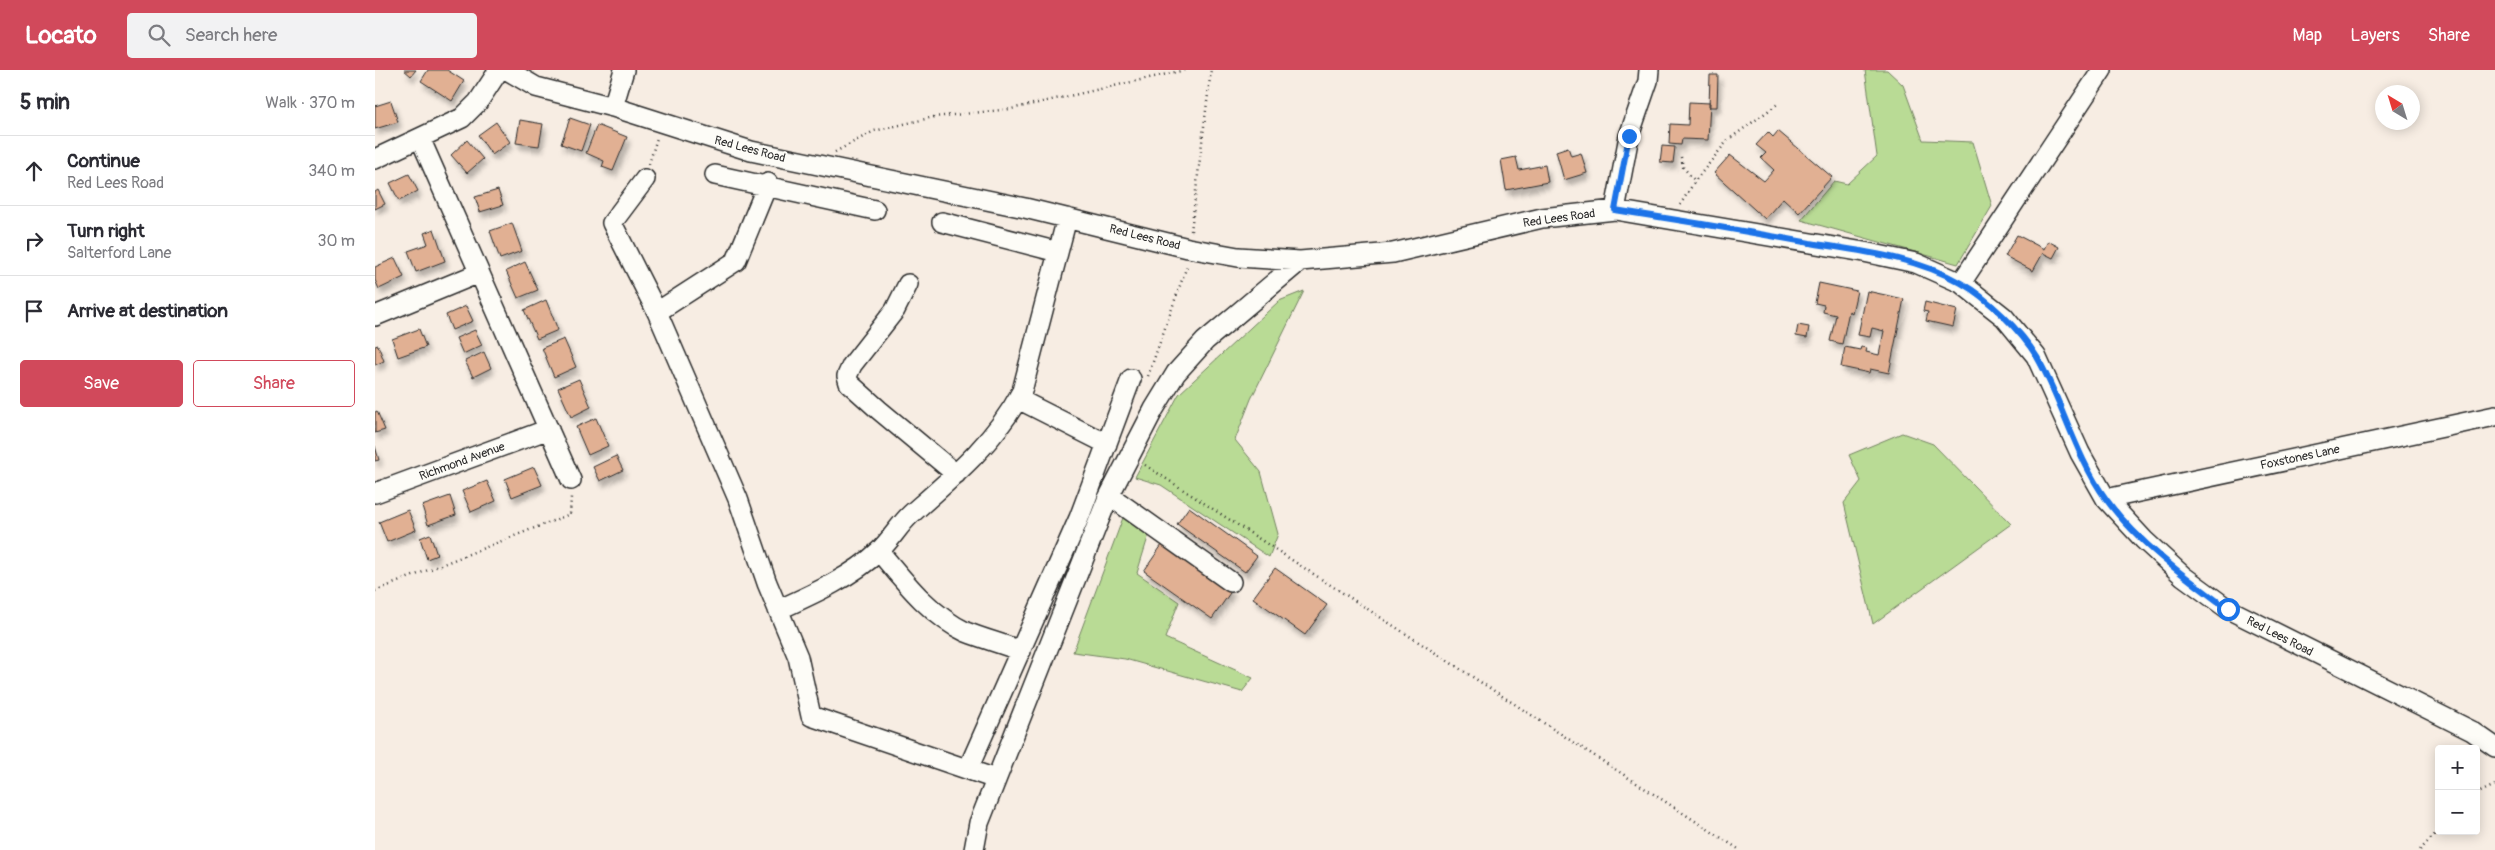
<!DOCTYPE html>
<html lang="en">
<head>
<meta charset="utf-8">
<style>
	body { margin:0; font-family:Pangolin,sans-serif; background:#f2f2f3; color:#2b2b33 }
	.controls { position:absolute; right:15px; bottom:15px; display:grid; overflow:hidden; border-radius:5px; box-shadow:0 2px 12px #0003 }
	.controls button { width:45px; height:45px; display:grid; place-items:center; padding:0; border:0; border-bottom:1px solid #e1e1e2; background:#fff; color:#2b2b33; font:25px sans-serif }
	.compass { position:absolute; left:2000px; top:15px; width:45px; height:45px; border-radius:50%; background:#fff; box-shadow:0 2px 12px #0003; rotate:322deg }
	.stop { position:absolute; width:15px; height:15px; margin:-11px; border:4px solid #1a73e8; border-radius:50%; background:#fff }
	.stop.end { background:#1a73e8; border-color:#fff; box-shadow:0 1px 5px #0008 }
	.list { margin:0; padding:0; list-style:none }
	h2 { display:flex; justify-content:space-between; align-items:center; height:65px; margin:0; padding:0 20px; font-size:21px }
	h2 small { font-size:16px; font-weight:400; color:#7c7c81 }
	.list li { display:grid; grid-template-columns:32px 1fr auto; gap:15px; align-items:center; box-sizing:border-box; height:70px; padding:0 20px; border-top:1px solid #e1e1e2 }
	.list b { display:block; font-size:19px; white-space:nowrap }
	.list p { margin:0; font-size:16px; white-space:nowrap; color:#7c7c81 }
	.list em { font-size:16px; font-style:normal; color:#7c7c81 }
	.actions { display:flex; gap:10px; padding:15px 20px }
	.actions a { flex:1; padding:11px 0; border:1px solid #d1495b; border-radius:5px; text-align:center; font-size:18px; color:#d1495b }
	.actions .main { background:#d1495b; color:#fff }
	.icon { flex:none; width:28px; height:28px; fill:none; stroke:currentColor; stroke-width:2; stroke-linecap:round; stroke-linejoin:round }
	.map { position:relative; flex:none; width:2120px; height:780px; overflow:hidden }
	header { display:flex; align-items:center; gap:30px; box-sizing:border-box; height:70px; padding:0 25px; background:#d1495b; color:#fff }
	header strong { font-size:24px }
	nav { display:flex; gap:28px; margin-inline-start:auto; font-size:18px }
	.search { width:350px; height:45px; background:#f2f2f3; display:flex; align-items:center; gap:12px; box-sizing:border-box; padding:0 18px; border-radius:5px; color:#7c7c81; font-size:19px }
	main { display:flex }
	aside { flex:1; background:#fff }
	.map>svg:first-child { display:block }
</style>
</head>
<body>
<header>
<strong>Locato</strong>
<div class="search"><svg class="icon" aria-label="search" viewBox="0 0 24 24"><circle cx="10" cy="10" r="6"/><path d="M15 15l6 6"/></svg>Search here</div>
<nav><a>Map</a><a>Layers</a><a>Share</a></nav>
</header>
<main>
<aside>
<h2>5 min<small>Walk · 370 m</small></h2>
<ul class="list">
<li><svg class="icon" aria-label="ahead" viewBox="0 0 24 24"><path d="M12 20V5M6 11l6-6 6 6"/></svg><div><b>Continue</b><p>Red Lees Road</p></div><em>340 m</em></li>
<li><svg class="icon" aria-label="right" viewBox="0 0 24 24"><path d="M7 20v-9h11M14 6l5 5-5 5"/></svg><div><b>Turn right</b><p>Salterford Lane</p></div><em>30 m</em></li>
<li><svg class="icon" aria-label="arrive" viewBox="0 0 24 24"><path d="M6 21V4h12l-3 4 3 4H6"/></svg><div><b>Arrive at destination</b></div></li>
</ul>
<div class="actions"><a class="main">Save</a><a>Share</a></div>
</aside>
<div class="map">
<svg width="2120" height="780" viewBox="0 0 2120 780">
	<defs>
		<filter id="shadow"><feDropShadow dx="3" dy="5.5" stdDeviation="2.5" flood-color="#0004"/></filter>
	</defs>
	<rect width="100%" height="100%" fill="#f7ede3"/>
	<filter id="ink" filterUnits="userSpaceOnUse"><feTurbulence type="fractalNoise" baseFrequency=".02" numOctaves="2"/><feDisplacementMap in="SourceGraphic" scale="10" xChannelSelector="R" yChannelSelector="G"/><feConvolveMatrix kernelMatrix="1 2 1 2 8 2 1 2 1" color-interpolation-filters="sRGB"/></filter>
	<g filter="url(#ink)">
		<path fill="#b9db95" stroke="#728360" d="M1490,0H1512L1528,15L1548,70L1598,72L1617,136L1583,194L1426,150L1459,111L1472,114L1502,86Z
			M929,221L876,329L860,370L886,402L903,464L894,487L786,415L760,407L804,324L904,231Z
			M1527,363L1558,374L1636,454L1498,554L1469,433L1486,411L1474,385Z
			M749,445L775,461L762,503L804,532L790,568L878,608L867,622L750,589L698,582Z"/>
		<path fill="#e1b093" stroke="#2b2b2b" filter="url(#shadow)" d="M29,0H41L36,6Z
			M53,0H72L89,11L77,31L46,11Z
			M1335,5H1343L1342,37H1334Z
			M16,31L23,52L0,59V36Z
			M1314,32L1335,33L1333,70L1307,69L1306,75L1294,74L1295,54L1313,55Z
			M195,48L215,55L206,81L186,74Z
			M145,50L168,54L164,76L141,73Z
			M121,52L135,72L117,85L103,65Z
			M222,55L252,67L238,101L227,97L229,91L211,83Z
			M1403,61L1457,107L1424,143L1408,128L1390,149L1339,103L1355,85L1389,111L1399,100L1386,88L1391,83L1381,75L1393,62L1398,67Z
			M92,70L108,89L92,103L76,85Z
			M1287,76L1300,77L1298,93L1285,92Z
			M1193,77L1196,86L1206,83L1212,103L1189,110L1181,81Z
			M1141,87L1144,100L1170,95L1173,112L1131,120L1126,90Z
			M34,104L43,121L24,131L15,113Z
			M3,120L10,134L0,139V122Z
			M123,120L128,135L105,142L100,127Z
			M137,153L147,181L125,189L115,161Z
			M59,159L70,191L41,202L33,181L53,174L49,163Z
			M1642,165L1669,179L1673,171L1684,177L1678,188L1668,183L1658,201L1630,186Z
			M20,188L29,207L4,219L0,210V197Z
			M150,192L163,220L143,228L131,201Z
			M1444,213L1482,221L1477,243L1474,241L1467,274L1455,271L1461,245L1448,242L1449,235L1440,233Z
			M1492,221L1529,229L1514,303L1495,299L1494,303L1466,297L1470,277L1485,280L1486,277L1492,278L1491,282L1504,285L1509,261L1497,258L1495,267L1483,265Z
			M171,230L183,260L162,269L149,240Z
			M1550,232L1582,240L1578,257L1551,251L1553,242L1548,241Z
			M91,236L98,251L77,260L71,245Z
			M1423,255L1434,257L1432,268L1421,266Z
			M44,259L51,277L23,287L17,269Z
			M100,260L107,275L88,284L81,268Z
			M189,269L201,297L179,307L167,278Z
			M3,275L9,291L0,295V276Z
			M109,282L116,298L98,307L90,291Z
			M204,309L216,337L196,347L183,318Z
			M2,341L10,360L0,363V342Z
			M221,348L233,376L213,385L201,357Z
			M0,376L4,390L0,391Z
			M241,386L248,400L225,411L218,397Z
			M159,397L167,415L137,427L130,409Z
			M112,411L121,431L96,442L87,421Z
			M75,426L81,445L53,455L47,436Z
			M814,437L882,486L870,502L802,454Z
			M33,440L41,460L12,472L4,452Z
			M55,464L62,485L52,489L45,468Z
			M789,472L857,520L837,549L769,501Z
			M900,498L952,535L930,565L878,528Z"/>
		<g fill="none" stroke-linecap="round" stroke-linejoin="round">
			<defs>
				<path id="minor" d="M132,0L161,17L238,37L376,81L650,138L813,178L863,187L925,191L1018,183L1167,148L1240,140L1489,182L1541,193L1586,213L1629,247L1661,286L1705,383L1731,429L1769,470L1808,506L1853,539L2097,661L2120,677
					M238,37L249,0
					M45,68L196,410
					M0,89L87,48L103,32L124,0
					M340,105L500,140
					M270,109L237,153L282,242L363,429L392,513L423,587L436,646L612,706
					M1240,140L1254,66L1273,11L1274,0
					M567,152L683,182
					M1586,213L1727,0
					M533,214L520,240L477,295L472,306L474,313L504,340L581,404
					M282,242L361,191L393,113
					M0,246L104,203
					M643,329L732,374
					M0,423L174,359
					M735,426L856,512
					M1731,429L2120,346
					M504,481C529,511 555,545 591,562C609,569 628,574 646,581
					M403,540C436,525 477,507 504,481C516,470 524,455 536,444C578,407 621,371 647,321L692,148
					M593,699L704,448L756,309
					M599,780L604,753L732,430L779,339L801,303L830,271L925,191"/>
			</defs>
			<use href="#minor" stroke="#2b2b2b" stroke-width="22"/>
			<path stroke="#2b2b2b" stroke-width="2.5" stroke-dasharray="1 4" stroke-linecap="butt" d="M460,82L499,61L559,47L636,39L810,0
				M1306,87L1308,97L1320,111
				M274,94L282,68
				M1305,135L1320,111L1353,70L1404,33
				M816,161L836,0
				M773,306L813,193
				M770,395L1365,780
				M0,521L195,444L196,427
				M2101,724L2120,715
				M2045,780L2064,760"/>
			<use href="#minor" stroke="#fdfcf7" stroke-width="19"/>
		</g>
	</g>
	<g fill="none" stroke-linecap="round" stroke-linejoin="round" filter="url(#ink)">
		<path stroke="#1a73e8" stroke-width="6" d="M1254,66L1240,140C1305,150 1370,161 1435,173C1485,181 1541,187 1586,213C1613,228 1646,261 1662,287C1688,332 1700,386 1731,429C1762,472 1811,508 1853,539"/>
	</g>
	<g text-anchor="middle" stroke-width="4" stroke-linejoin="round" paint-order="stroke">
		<g font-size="12" fill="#2b2b2b" stroke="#fdfcf7">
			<text transform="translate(375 79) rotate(15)" y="4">Red Lees Road</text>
			<text transform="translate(1184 148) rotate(-8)" y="4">Red Lees Road</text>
			<text transform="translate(770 167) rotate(14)" y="4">Red Lees Road</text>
			<text transform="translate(1925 387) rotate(-12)" y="4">Foxstones Lane</text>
			<text transform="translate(87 391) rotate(-20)" y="4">Richmond Avenue</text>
			<text transform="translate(1905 566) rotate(27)" y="4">Red Lees Road</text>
		</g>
	</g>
</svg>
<div class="controls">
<button>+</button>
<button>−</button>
</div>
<svg class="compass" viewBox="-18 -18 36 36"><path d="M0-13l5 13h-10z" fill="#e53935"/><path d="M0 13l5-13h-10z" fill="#7c7c81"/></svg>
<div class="stop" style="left:1853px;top:539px"></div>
<div class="stop end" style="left:1254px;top:66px"></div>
</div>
</main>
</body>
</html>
